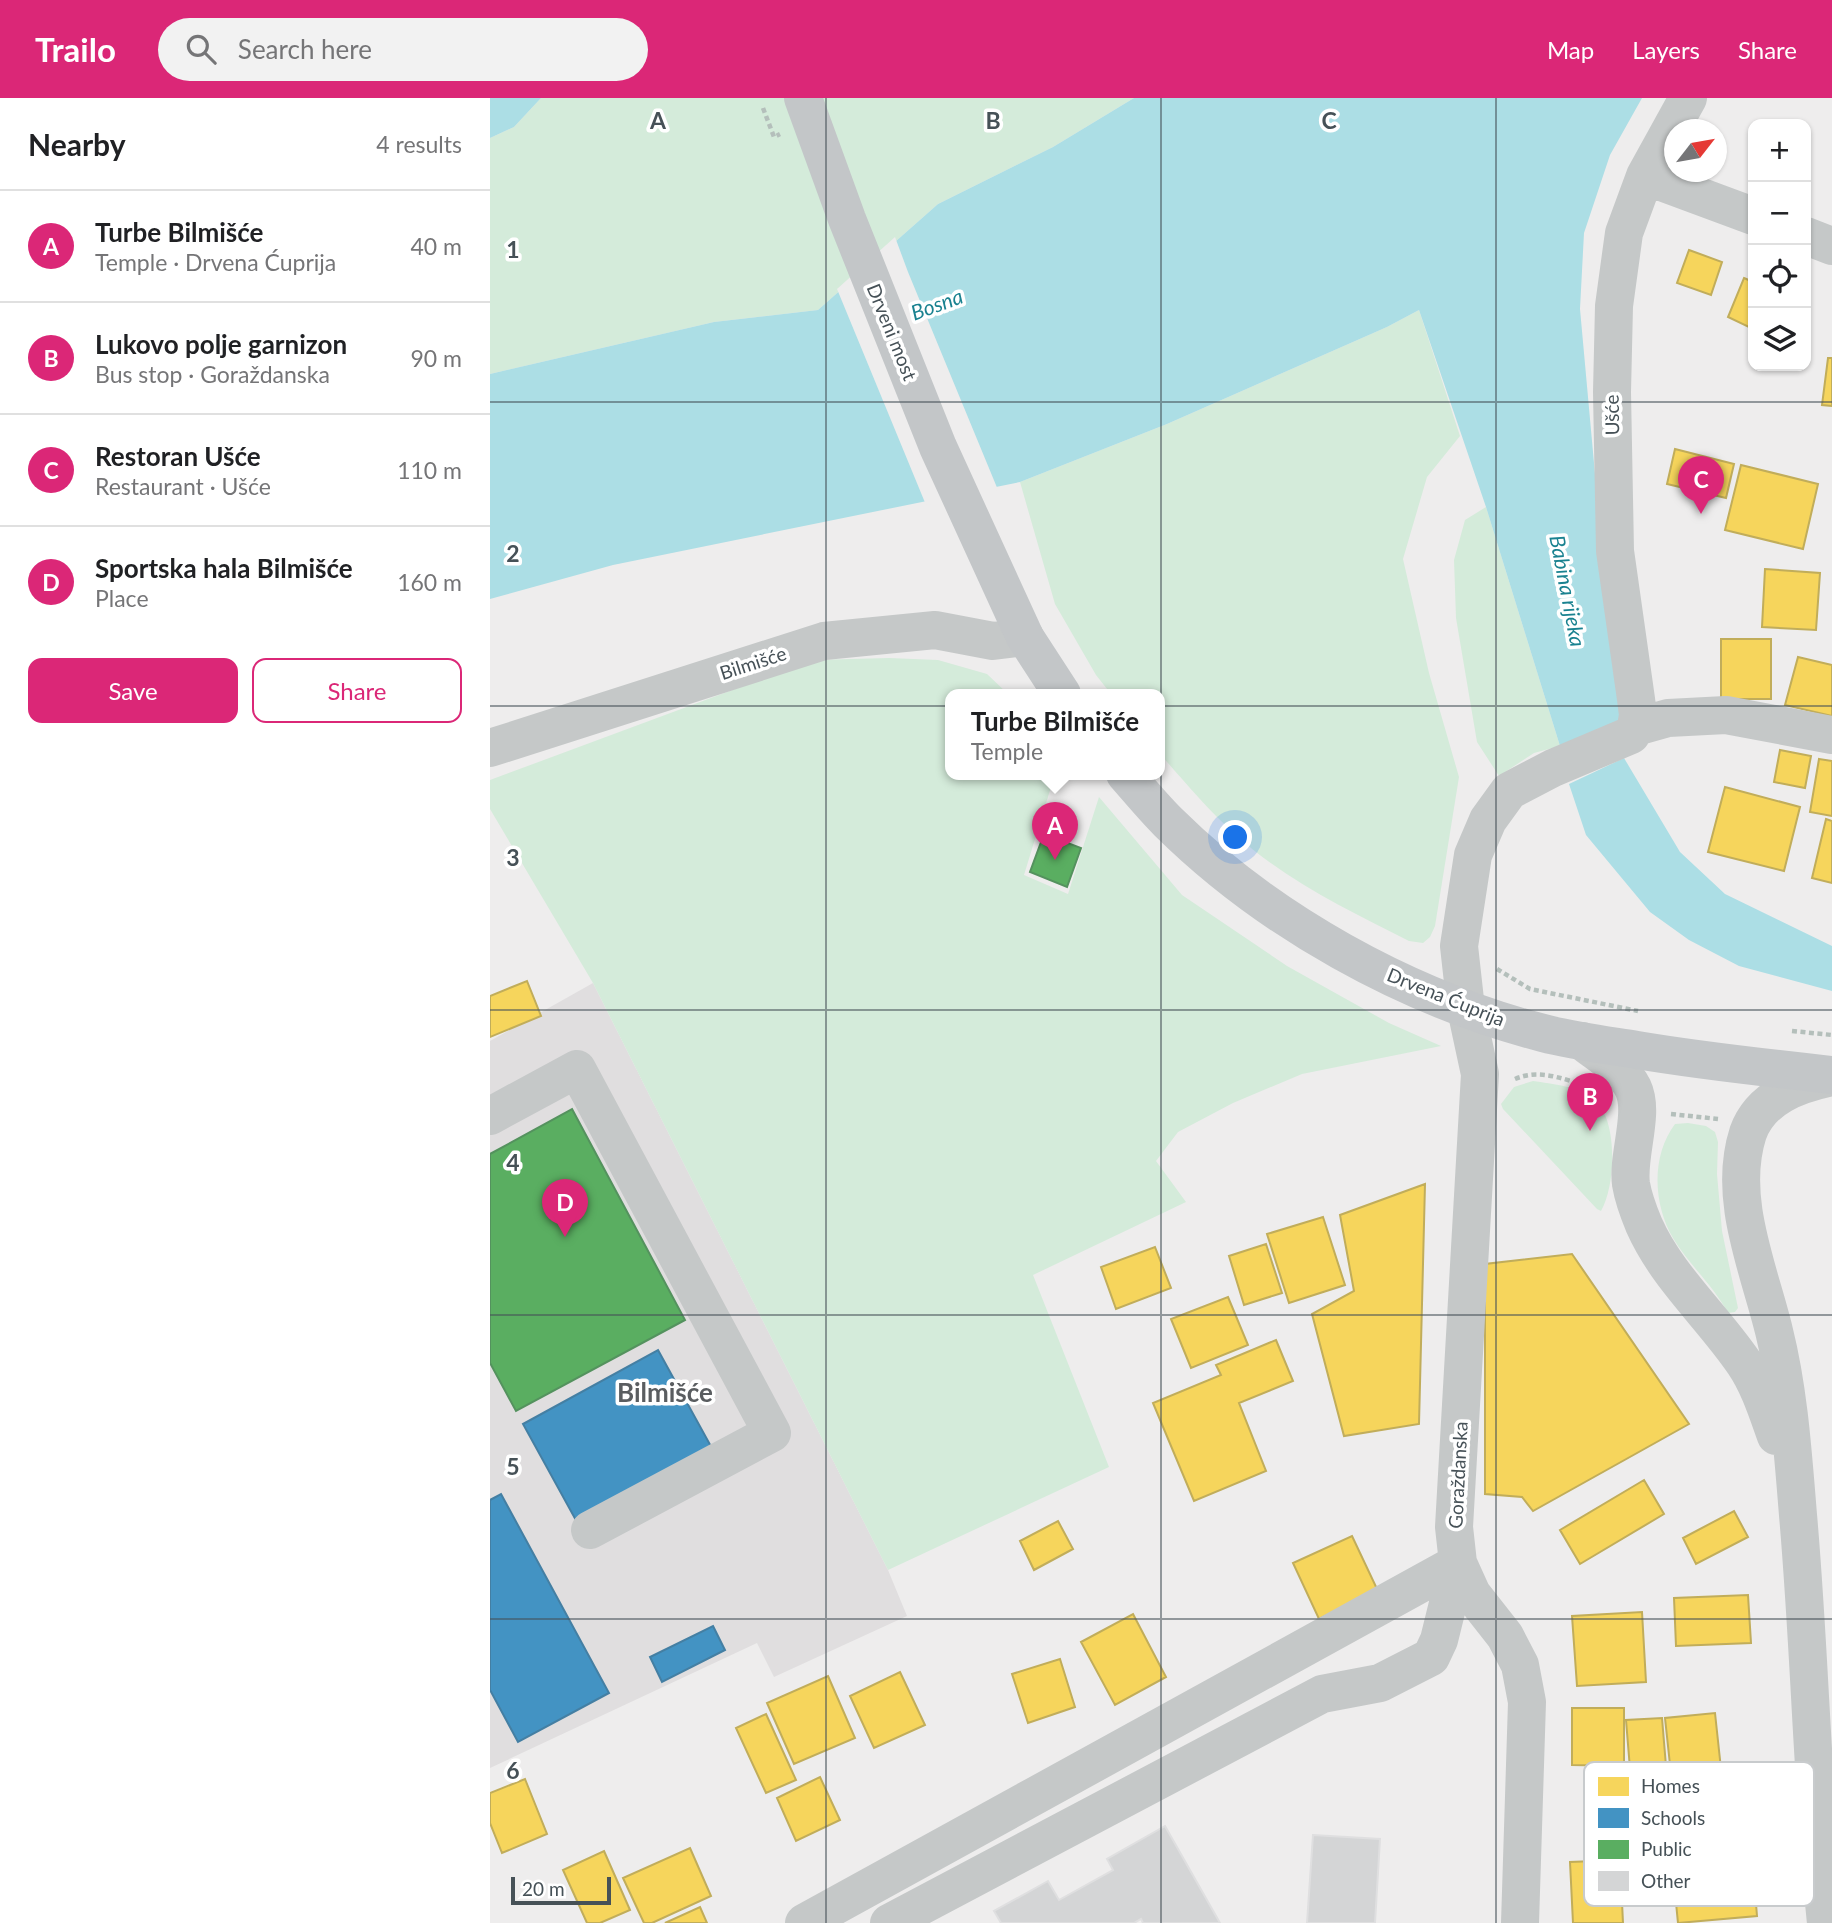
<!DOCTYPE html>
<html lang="en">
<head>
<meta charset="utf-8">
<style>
	body { margin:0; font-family:Lato,sans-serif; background:#f2f2f2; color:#202124 }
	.controls { position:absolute; right:21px; top:21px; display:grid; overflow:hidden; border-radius:14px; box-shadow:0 2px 5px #0004 }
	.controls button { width:63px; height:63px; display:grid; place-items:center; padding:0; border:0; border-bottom:2px solid #e0e0e0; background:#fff; color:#202124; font:35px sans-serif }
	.compass { position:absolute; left:1174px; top:21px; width:63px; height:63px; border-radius:50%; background:#fff; box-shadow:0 2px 5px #0004; rotate:59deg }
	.scale { position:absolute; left:21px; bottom:18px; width:100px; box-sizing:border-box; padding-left:7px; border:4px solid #465157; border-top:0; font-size:19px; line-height:24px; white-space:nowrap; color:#465157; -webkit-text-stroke:5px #fff; paint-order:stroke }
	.you { position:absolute; left:746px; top:740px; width:24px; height:24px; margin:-18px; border:5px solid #fff; border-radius:50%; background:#1a73e8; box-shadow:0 0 0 10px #1a73e833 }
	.badge { display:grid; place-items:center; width:46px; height:46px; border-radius:50%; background:#db2777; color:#fff; font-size:23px; font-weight:700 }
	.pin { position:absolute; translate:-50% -58px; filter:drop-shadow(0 2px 4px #0008) }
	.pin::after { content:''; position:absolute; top:37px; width:24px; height:21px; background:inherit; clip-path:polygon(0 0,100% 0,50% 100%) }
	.popup { position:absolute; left:455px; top:591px; width:220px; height:91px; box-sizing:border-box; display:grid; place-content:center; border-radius:14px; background:#fff; filter:drop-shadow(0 2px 5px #0005); font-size:23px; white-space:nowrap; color:#757577 }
	.popup b { font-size:26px; color:#202124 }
	.popup::after { content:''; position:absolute; left:50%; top:100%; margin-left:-14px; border:14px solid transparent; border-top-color:#fff }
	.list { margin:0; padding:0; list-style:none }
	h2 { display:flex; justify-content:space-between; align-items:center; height:91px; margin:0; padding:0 28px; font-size:30px }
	h2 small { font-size:23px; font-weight:400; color:#757577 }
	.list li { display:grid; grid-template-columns:46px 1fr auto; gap:21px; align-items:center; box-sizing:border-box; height:112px; padding:0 28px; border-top:2px solid #e0e0e0 }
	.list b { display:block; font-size:26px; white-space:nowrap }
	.list p { margin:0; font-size:23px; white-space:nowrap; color:#757577 }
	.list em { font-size:23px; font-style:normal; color:#757577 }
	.actions { display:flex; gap:14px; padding:21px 28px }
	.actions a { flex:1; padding:16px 0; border:2px solid #db2777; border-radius:14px; text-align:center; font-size:24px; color:#db2777 }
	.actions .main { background:#db2777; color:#fff }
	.icon { flex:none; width:38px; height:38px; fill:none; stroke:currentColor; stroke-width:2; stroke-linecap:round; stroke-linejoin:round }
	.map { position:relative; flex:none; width:1342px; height:1825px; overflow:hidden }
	header { display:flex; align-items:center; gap:42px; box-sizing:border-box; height:98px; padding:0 35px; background:#db2777; color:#fff }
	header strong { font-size:33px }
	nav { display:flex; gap:38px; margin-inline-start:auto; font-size:24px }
	.search { width:490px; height:63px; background:#f2f2f2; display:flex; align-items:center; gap:18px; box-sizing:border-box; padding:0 24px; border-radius:38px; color:#757577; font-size:26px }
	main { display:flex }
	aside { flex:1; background:#fff }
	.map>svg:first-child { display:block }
</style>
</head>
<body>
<header>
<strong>Trailo</strong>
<div class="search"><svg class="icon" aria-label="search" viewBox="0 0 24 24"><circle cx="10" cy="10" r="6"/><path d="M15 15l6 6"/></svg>Search here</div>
<nav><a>Map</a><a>Layers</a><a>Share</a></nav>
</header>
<main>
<aside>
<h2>Nearby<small>4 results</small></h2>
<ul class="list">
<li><span class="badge">A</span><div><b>Turbe Bilmišće</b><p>Temple · Drvena Ćuprija</p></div><em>40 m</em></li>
<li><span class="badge">B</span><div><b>Lukovo polje garnizon</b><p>Bus stop · Goraždanska</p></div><em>90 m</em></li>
<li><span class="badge">C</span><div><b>Restoran Ušće</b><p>Restaurant · Ušće</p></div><em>110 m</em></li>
<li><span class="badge">D</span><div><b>Sportska hala Bilmišće</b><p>Place</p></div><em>160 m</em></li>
</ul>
<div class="actions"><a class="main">Save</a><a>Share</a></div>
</aside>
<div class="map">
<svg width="1342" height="1825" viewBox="0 0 1342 1825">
	<rect width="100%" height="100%" fill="#eeeded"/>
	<path fill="#e0dedf" d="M103,885L398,1472L417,1518L284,1579L267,1545L0,1670V943Z"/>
	<path fill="#d4ebda" d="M51,0H644L563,49L448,106L328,212L224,224L0,276V40L24,29Z
		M929,212L970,338L937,379L913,461L939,575L969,679L945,828L940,839L933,845L919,843C858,812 794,782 744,735C717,711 694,683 670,656V596H621L606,577L565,506L530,384L677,326L897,229Z
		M996,409L1070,648L1044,655L1009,678L987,644L966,520L964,462L975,422Z
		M399,560L448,562L497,576L518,596H460V676H565L534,777L578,796L609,699L692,797L797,868L899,925L951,948L812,976L743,1005L688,1034L666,1063L696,1104L543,1177L619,1369L398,1472L103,885L0,711V682L323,562Z
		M1043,983C1062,986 1090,988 1105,1002C1128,1023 1126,1087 1111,1113L1107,1111L1013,1011L1011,1006L1024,989Z
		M1198,1025L1216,1028L1225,1034L1228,1044L1227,1076L1232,1133L1248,1210L1245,1214L1238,1215C1223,1187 1199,1167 1183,1140C1163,1106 1161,1058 1185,1026Z"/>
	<path fill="#acdee5" d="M0,0H51L24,29L0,40Z
		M644,0H1152L1120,57L1094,135L1090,211L1113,464L1132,636L1070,648L996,409L929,212L897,229L677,326L530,384L123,467L0,501V276L224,224L328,212L448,106L563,49Z
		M1134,660L1190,754L1235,796L1342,848V893L1249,868L1199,842L1160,814L1096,737L1079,686Z"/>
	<path fill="#eeeded" d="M405,139L418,174L508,392L436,407L347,191Z"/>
	<path fill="#f6d55c" stroke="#c1ad5a" stroke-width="2" d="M1199,152L1232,164L1221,197L1187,185Z
		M1254,180L1263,184V231L1238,219Z
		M1338,260H1342V308L1332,307Z
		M1185,351L1244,366L1236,400L1177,386Z
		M1251,367L1328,386L1313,451L1235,432Z
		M1275,471L1330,475L1326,532L1272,529Z
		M1231,541H1281V601H1231Z
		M1308,559L1342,567V618L1295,607Z
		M1290,652L1321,658L1315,690L1284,684Z
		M1329,661L1342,663V718L1320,714Z
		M1235,689L1310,709L1294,773L1218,754Z
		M1336,721L1342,723V785L1322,780Z
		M37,883L51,918L0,939V898Z
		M935,1086L929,1326L854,1338L822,1216L864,1193L850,1117Z
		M833,1119L855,1187L799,1205L777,1136Z
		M776,1146L792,1195L754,1207L739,1158Z
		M665,1149L681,1190L626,1211L611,1169Z
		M1082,1156L1199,1326L1043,1413L1032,1399L995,1396V1166Z
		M738,1199L758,1247L701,1270L681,1221Z
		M786,1242L803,1283L749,1305L776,1373L704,1403L663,1305L731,1277L726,1267Z
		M1154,1382L1174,1416L1090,1466L1070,1432Z
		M1244,1413L1258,1439L1206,1466L1193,1440Z
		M568,1423L583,1451L544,1472L530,1443Z
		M862,1438L888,1493L829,1521L803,1465Z
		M1258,1497L1261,1545L1186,1548L1184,1500Z
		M1152,1514L1156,1584L1087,1588L1082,1518Z
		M643,1516L676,1579L625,1607L591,1544Z
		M570,1561L585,1609L538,1625L522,1576Z
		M410,1574L435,1627L384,1650L360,1598Z
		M338,1578L365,1640L304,1666L277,1605Z
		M1082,1610H1134V1668L1082,1667Z
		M1225,1615L1231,1671L1181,1676L1175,1620Z
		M276,1616L306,1682L276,1695L246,1630Z
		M1172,1620L1177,1680L1141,1683L1136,1622Z
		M330,1679L350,1722L306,1743L287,1700Z
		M35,1681L57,1736L12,1755L0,1725V1695Z
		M1239,1687L1247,1741L1172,1752L1164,1697Z
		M200,1750L221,1798L162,1825H154L133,1780Z
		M114,1753L140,1812L110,1825H97L73,1772Z
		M1262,1757L1267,1818L1188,1825L1182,1764Z
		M1130,1762L1133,1825H1083L1080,1764Z
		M210,1809L217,1825H175Z"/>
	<path fill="#4393c3" stroke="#447fa3" stroke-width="2" d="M168,1252L223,1352L88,1426L33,1326Z
		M11,1396L119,1595L28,1644L0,1592V1402Z
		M223,1528L235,1552L172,1584L160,1559Z"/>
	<path fill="#5aae61" stroke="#54925e" stroke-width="2" d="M554,736L591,750L577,789L540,774Z
		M82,1011L195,1222L26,1313L0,1265V1056Z"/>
	<path fill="#d4d5d6" stroke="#dfdfe0" stroke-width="2" d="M675,1728L730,1825H653L651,1821L644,1825H511L504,1813L558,1783L569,1802L623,1772L617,1761Z
		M823,1737L890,1741L885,1825H817Z"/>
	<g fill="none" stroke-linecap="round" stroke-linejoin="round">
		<path stroke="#b4bfbb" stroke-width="4.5" stroke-dasharray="5 3.5" stroke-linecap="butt" d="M273,10L284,39L290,36
			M1007,871L1040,891L1148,913
			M1302,933L1342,937
			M1025,981C1044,973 1061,977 1081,983
			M1181,1016L1228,1021"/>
		<path stroke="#c5c8c8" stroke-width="38" d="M1155,78L1263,118
			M1316,138L1342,148
			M1146,629L1178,620L1236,617L1342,637
			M0,650L334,543L445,532L503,543L535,539
			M1092,943C1109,957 1133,970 1143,990C1155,1015 1137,1058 1141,1086C1143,1098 1149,1115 1154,1127C1177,1179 1222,1218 1254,1265C1269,1287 1277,1313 1286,1338
			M0,1018L87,971L282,1335L100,1432
			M314,1825L968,1465
			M399,1825L832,1596L890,1585L941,1559L949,1542L968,1465
			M1030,1825L1037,1604L1030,1567L1015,1538L982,1496L968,1465L964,1429L990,976L976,911L969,848L983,757L998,722L1019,693L1063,670L1141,637L1146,629L1148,617L1146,601L1125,453L1122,294L1124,208L1134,135L1155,78L1198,0
			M1336,1825C1322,1689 1320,1553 1308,1417C1303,1356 1299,1293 1284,1233C1269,1171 1237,1100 1258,1035C1271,999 1308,986 1342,979"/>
		<path stroke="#c3c6c8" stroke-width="38" d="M313,0L357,121L448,349L535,539L572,596
			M635,676C649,692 663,709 678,724C778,823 917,900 1053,935C1084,943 1116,947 1147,952C1212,963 1277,970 1342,977"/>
	</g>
	<path fill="none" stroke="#465157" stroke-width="2" stroke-opacity="0.55" d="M336,0V1825M671,0V1825M1006,0V1825M0,304H1342M0,608H1342M0,912H1342M0,1217H1342M0,1521H1342"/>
	<g text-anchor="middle" stroke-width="7" stroke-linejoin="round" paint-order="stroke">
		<g font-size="19" fill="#465157" stroke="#fff">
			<text transform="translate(402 234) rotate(68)" y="7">Drveni most</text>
			<text transform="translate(1122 317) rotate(-91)" y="7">Ušće</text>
			<text transform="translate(263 565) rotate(-18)" y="7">Bilmišće</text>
			<text transform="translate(956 899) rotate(22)" y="7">Drvena Ćuprija</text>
			<text transform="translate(968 1377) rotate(-87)" y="7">Goraždanska</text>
		</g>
		<g font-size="21" font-style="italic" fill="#1a8290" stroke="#fff">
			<text transform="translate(447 207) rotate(-20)" y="7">Bosna</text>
			<text transform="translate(1077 493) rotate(79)" y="7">Babina rijeka</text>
		</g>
		<g font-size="26" font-weight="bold" fill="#5a5d60" stroke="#fff">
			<text x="175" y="1304">Bilmišće</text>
		</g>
	</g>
	<rect x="1094" y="1664" width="230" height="144" rx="10" fill="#fff" stroke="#c8cbcd" stroke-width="2"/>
	<rect x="1108" y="1679" width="31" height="19" fill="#f6d55c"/>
	<rect x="1108" y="1710" width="31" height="20" fill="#4393c3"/>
	<rect x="1108" y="1742" width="31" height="19" fill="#5aae61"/>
	<rect x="1108" y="1773" width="31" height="20" fill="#d4d5d6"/>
	<g font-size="19" fill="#465157">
		<text x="1151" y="1695">Homes</text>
		<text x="1151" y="1727">Schools</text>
		<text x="1151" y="1758">Public</text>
		<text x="1151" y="1790">Other</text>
	</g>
	<g font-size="23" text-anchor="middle" font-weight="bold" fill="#465157" stroke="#fff" stroke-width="7" stroke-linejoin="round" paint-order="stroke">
		<text x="168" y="31">A</text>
		<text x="503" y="31">B</text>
		<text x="839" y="31">C</text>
		<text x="23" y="160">1</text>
		<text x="23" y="464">2</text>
		<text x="23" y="768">3</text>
		<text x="23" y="1073">4</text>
		<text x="23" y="1377">5</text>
		<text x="23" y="1681">6</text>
	</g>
</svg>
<div class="controls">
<button>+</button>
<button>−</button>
<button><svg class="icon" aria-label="locate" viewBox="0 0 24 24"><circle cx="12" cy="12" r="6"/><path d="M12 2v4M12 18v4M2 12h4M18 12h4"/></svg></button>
<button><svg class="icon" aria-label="layers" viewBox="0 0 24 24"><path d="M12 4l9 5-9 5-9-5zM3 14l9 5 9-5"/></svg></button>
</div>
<svg class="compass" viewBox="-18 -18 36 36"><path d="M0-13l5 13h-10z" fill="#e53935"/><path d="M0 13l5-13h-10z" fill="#757577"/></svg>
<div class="scale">20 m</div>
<div class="you"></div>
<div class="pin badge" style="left:565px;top:762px">A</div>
<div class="popup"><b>Turbe Bilmišće</b>Temple</div>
<div class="pin badge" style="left:1100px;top:1033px">B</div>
<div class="pin badge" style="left:1211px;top:416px">C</div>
<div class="pin badge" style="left:75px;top:1139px">D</div>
</div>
</main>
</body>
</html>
